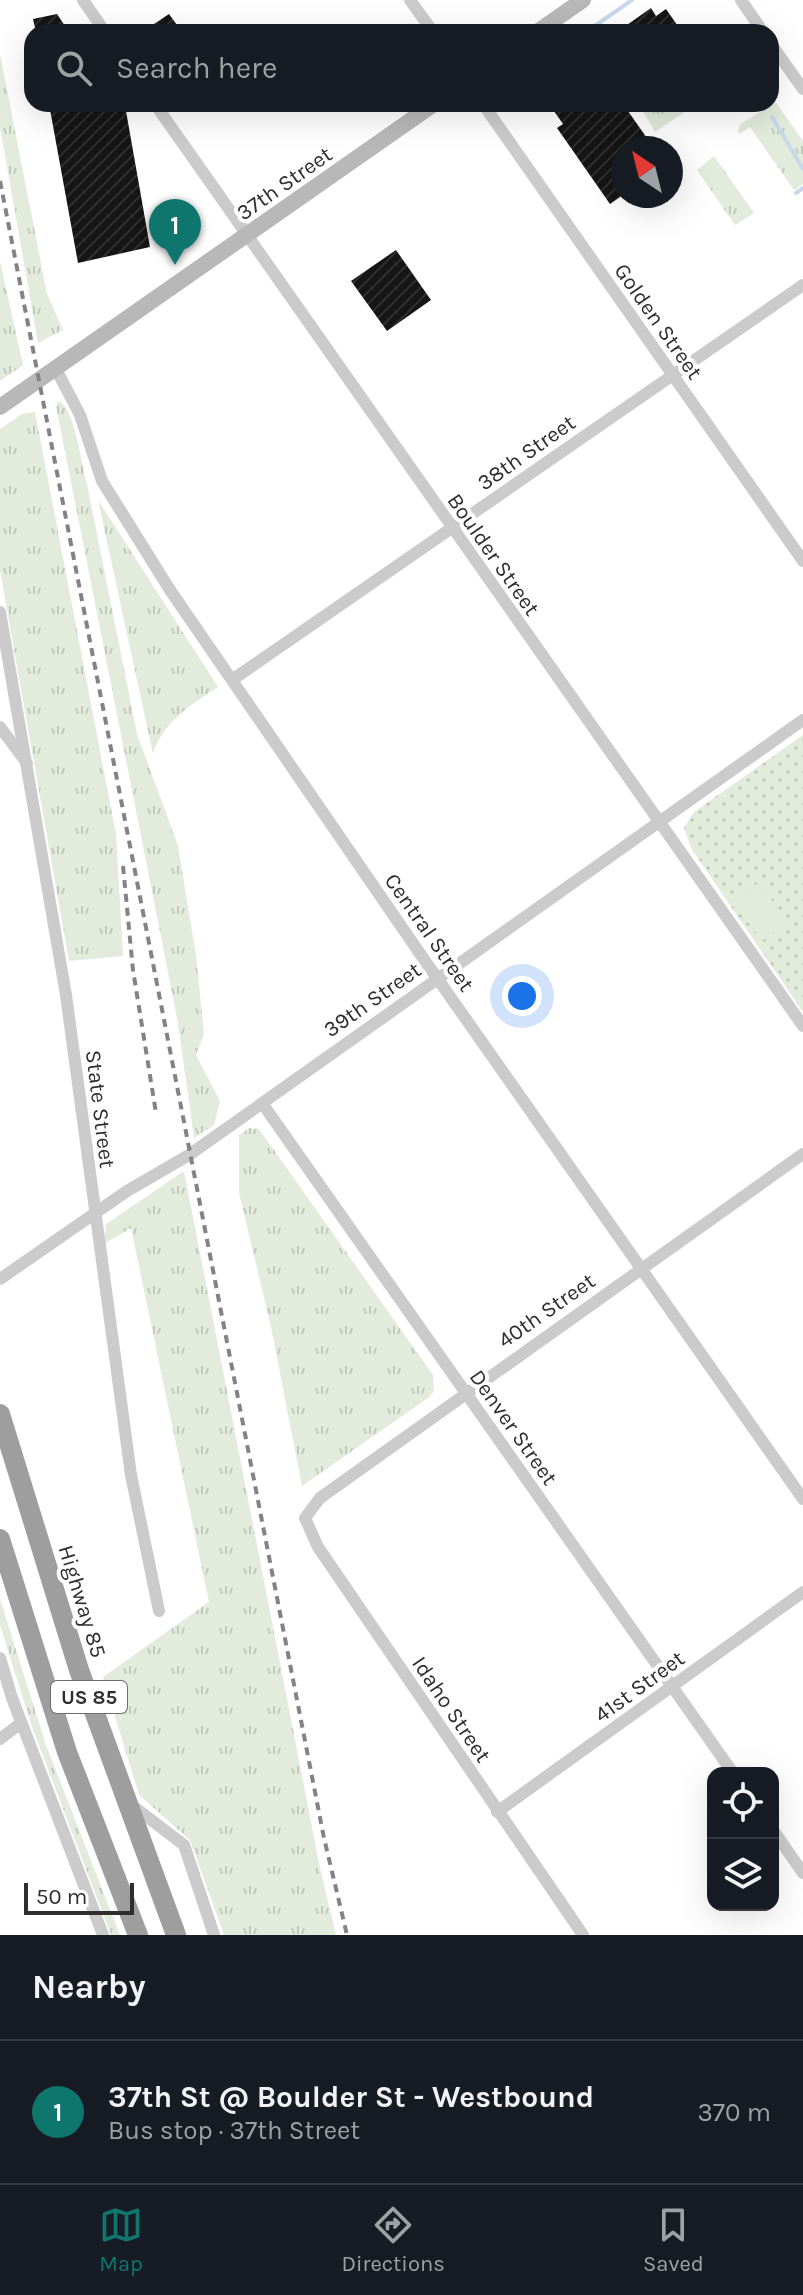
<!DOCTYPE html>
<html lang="en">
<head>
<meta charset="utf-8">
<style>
	body { margin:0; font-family:Karla,sans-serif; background:#242831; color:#f1f3f6 }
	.controls { position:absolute; right:24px; bottom:24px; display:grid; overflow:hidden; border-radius:16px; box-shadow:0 8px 32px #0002 }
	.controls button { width:72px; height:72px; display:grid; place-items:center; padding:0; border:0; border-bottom:2px solid #363941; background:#171b24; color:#f1f3f6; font:40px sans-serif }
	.compass { position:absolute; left:611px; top:136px; width:72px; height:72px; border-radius:50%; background:#171b24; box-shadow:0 8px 32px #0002; rotate:325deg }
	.scale { position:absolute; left:24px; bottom:20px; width:110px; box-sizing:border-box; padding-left:8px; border:4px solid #2e2e2e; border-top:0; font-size:22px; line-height:28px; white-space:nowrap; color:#2e2e2e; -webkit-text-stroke:6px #fff; paint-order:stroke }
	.you { position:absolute; left:522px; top:996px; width:28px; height:28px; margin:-20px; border:6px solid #fff; border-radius:50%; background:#1a73e8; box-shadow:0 0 0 12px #1a73e833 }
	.badge { display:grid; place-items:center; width:52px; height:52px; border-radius:50%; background:#0f766e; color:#fff; font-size:26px; font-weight:700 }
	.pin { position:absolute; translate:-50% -66px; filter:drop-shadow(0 2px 4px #0008) }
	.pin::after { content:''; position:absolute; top:42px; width:28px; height:24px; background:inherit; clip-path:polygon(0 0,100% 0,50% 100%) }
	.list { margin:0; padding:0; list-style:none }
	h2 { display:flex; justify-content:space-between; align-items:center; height:104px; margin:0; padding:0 32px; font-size:34px }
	h2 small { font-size:26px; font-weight:400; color:#9ea1a6 }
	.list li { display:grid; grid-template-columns:52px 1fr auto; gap:24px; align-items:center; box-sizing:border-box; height:144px; padding:0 32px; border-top:2px solid #363941 }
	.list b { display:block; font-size:30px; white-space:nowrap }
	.list p { margin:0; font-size:26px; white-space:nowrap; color:#9ea1a6 }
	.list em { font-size:26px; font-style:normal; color:#9ea1a6 }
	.icon { flex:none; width:44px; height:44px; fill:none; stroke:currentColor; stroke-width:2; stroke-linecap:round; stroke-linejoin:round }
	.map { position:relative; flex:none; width:803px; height:1935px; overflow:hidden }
	.search { position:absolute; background:#171b24; box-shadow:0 8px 32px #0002; left:24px; right:24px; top:24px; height:88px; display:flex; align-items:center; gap:20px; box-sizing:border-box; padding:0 28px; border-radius:24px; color:#9ea1a6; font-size:30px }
	.sheet { height:248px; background:#171b24 }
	nav { display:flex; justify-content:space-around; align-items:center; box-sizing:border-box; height:112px; border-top:2px solid #363941; background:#171b24; font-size:22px; color:#9ea1a6 }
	nav a { display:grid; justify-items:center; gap:4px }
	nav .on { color:#0f766e }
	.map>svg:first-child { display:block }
</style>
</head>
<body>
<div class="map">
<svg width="803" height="1935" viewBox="0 0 803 1935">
	<defs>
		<pattern id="grass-tufts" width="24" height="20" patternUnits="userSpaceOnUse" patternTransform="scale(2)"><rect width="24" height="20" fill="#e2ebdc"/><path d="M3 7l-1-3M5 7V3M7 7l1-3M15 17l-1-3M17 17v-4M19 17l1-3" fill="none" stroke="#c2cabd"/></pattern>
		<pattern id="park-dots" width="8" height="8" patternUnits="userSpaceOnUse" patternTransform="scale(2)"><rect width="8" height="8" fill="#e2ebdc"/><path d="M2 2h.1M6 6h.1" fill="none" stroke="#c2cabd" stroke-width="1.8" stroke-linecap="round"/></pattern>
		<pattern id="building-hatch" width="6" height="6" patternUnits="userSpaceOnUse" patternTransform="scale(2)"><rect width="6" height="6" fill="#151515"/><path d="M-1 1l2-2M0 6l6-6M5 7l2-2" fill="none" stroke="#2f2f2f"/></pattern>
	</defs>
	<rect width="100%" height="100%" fill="#fff"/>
	<path fill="url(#grass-tufts)" d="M0,54L47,294L63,330L38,343L0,127Z
		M774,100L803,141V166L771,116L803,171V184L794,190L750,127L739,134L738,131L740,124L768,108Z
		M639,104H693L694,106L655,132Z
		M714,156L754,213L735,225L697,170Z
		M0,261L23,365L0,381Z
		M59,401C75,410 81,463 87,484L137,734L178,846L196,955L204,1034L196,1055L220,1101L214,1125L194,1138L178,1023L56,406Z
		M35,412L116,834L123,956L69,961L0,570V429L22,414Z
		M98,500L218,687C190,706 163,721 153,754Z
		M249,1128L259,1129L433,1375L434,1391L428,1398L302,1486L271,1327L239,1193V1135Z
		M184,1171L320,1868L336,1935H224L190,1840L139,1795L103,1677L209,1602L131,1228L104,1244L106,1224Z
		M0,1599L46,1745L120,1935H111L31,1724L0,1625Z"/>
	<path fill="url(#park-dots)" d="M803,735V1012L691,848L684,828L694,812Z"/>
	<path fill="#e2ebdc" d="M759,882L788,922L762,941L733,901Z"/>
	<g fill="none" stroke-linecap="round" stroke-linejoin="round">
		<path stroke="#c8d9eb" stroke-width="4" d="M586,32L632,0
			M772,117L803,169
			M796,193L803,188"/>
	</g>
	<path fill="url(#building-hatch)" d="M651,8L656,16L666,9L682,32H617Z
		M57,14L69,32H36L33,19Z
		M169,14L182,32H142Z
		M49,104H121L126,111L150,247L78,263Z
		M549,104H623L654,148H623V195L610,204L557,128L563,124Z
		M396,250L431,300L387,331L351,281Z"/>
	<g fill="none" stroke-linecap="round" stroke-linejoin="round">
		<path stroke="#cbcbcb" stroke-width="12" d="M83,0L105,32
			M410,0L433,32
			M741,0L763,32
			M771,44L803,89
			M155,104L803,1026
			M483,104L803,561
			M56,369L80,415L102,481L170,590L423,958L803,1499
			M0,612L66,995L131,1475L159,1611
			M232,680L803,285
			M0,727L27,763
			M262,1103L733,1773
			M0,1279L127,1191L189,1155L803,720
			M0,1658L12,1698L103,1935
			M0,1739L21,1723
			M129,1803L184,1845L214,1935
			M497,1812L803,1592
			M773,1830L803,1873
			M583,1935L318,1547L305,1518L320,1498L803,1154"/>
		<path stroke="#b8b8b8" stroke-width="16" d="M537,32L583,0
			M0,407L434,104"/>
		<path stroke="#9e9e9e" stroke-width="20" d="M0,1414L79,1670L176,1935
			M0,1539L67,1752L138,1935"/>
		<path stroke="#838383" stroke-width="4" stroke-dasharray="8 6" stroke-linecap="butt" d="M0,181L324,1838L347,1935
			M123,866L133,970L156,1113"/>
	</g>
	<g text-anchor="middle" stroke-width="8" stroke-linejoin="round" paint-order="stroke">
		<rect fill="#fff" stroke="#6d6d6d" stroke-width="2" x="51" y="1681" width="76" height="32" rx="6"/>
		<g font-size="20" font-weight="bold" fill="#2e2e2e">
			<text x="89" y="1704">US 85</text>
		</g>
		<g font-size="22" fill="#2e2e2e" stroke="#fff">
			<text transform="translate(284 183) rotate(-35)" y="8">37th Street</text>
			<text transform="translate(659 321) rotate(55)" y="8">Golden Street</text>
			<text transform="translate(526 452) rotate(-35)" y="8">38th Street</text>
			<text transform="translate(494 554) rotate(55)" y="8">Boulder Street</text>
			<text transform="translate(430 932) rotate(55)" y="8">Central Street</text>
			<text transform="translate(372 999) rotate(-35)" y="8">39th Street</text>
			<text transform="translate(101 1109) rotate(83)" y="8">State Street</text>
			<text transform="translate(546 1310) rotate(-35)" y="8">40th Street</text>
			<text transform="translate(514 1427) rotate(55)" y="8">Denver Street</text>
			<text transform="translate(83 1601) rotate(73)" y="8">Highway 85</text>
			<text transform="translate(639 1686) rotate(-36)" y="8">41st Street</text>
			<text transform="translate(452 1709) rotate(56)" y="8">Idaho Street</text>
		</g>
	</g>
</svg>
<div class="controls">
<button><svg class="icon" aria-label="locate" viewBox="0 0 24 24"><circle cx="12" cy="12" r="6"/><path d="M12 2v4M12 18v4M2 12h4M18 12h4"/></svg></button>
<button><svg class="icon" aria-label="layers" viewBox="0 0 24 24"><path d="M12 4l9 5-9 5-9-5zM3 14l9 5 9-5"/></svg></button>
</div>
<svg class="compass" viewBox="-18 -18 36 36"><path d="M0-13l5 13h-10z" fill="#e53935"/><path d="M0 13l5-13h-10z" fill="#9ea1a6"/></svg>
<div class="scale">50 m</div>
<div class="you"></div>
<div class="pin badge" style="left:175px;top:265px">1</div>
<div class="search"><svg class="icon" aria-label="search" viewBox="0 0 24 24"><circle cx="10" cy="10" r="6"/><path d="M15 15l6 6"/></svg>Search here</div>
</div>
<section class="sheet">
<h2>Nearby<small></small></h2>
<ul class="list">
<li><span class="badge">1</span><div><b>37th St @ Boulder St - Westbound</b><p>Bus stop · 37th Street</p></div><em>370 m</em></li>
</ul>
</section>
<nav>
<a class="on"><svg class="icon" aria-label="map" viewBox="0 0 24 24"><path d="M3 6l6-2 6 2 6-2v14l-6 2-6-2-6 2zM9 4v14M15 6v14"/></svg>Map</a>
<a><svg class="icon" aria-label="directions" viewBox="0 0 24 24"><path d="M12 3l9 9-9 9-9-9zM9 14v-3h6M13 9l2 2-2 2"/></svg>Directions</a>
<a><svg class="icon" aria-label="saved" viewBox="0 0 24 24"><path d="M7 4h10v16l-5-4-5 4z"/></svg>Saved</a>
</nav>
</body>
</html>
